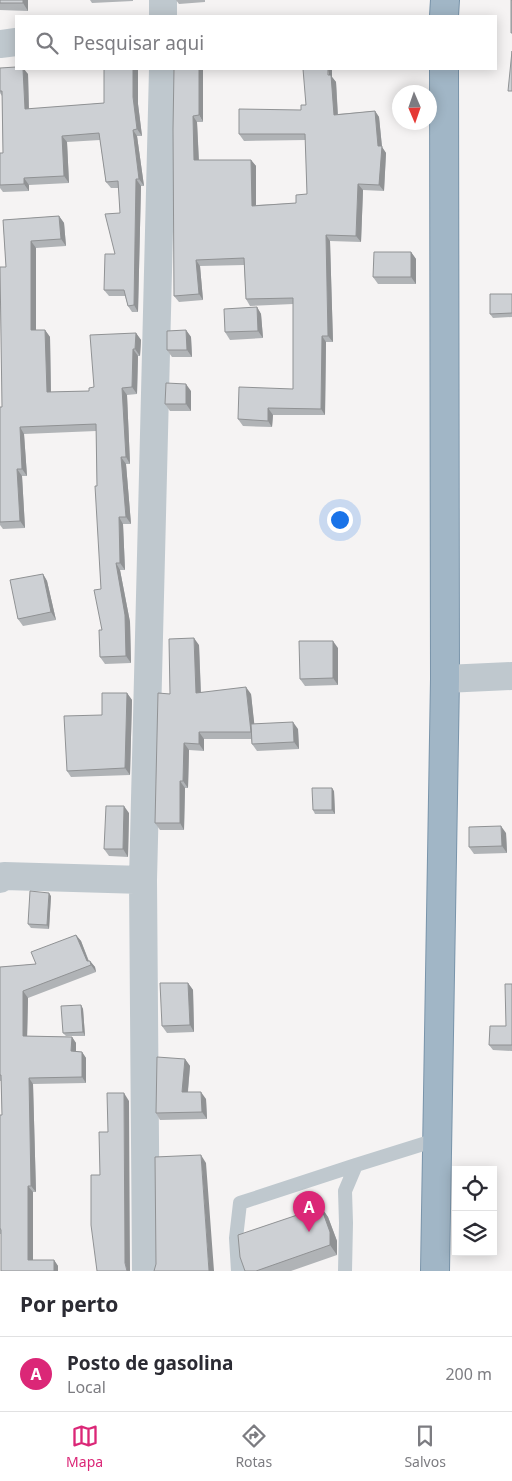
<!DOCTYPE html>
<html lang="pt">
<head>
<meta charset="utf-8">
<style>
	body { margin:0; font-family:"Noto Sans",sans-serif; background:#f2f2f3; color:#2b2b33 }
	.controls { position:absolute; right:15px; bottom:15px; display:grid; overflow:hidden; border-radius:0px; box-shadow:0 2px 12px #0003 }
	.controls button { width:45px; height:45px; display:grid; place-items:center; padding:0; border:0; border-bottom:1px solid #e1e1e2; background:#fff; color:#2b2b33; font:25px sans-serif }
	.compass { position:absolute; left:392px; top:85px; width:45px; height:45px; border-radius:50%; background:#fff; box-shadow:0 2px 12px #0003; rotate:178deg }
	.you { position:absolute; left:339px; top:519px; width:18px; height:18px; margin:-12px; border:4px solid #fff; border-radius:50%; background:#1a73e8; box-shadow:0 0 0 8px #1a73e833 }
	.badge { display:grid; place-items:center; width:32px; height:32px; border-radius:50%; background:#db2777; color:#fff; font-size:16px; font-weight:700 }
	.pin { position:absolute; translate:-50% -41px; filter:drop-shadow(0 1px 2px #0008) }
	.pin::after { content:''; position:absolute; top:26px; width:18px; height:15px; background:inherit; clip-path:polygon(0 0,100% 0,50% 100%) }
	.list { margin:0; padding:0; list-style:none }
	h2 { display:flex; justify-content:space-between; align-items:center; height:65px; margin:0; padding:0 20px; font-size:21px }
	h2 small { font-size:16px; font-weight:400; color:#7c7c81 }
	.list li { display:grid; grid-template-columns:32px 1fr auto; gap:15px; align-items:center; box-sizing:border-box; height:75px; padding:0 20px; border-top:1px solid #e1e1e2 }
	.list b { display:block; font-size:19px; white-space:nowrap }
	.list p { margin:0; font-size:16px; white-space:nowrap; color:#7c7c81 }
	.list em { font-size:16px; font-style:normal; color:#7c7c81 }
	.icon { flex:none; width:28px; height:28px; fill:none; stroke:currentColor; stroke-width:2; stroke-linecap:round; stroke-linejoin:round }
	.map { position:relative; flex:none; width:512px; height:1271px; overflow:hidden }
	.search { position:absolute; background:#fff; box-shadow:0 2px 12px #0003; left:15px; right:15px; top:15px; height:55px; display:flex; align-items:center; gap:12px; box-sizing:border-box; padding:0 18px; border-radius:0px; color:#7c7c81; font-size:19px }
	.sheet { height:140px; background:#fff }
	nav { display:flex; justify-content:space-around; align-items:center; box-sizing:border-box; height:70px; border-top:1px solid #e1e1e2; background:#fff; font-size:14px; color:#7c7c81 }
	nav a { display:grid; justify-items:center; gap:2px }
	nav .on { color:#db2777 }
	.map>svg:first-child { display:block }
</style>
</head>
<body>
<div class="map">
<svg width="512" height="1271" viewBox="0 0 512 1271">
	<rect width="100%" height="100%" fill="#f5f3f3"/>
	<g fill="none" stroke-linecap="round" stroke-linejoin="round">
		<defs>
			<path id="trunk" d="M444,16L445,0
				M435,1271L445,679L444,69"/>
		</defs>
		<use href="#trunk" stroke="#7994aa" stroke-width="30"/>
		<path stroke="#bfc8ce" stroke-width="14" d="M238,1271L236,1238L240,1203L356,1165
			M345,1271L346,1223L345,1191L356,1165L436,1140"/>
		<path stroke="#bfc8ce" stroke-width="28" d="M163,0V16
			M445,679L512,676
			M0,879L4,876L143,880
			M146,1271L143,880L163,69"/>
		<path stroke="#bfc8ce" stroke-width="28" d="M0,44L16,42"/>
		<use href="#trunk" stroke="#a1b6c6" stroke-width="28"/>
	</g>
	<path fill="#b0b3b6" d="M0,0H28V11L0,10Z
		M90,0H133V1L92,3Z
		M176,0H205V2L179,4Z
		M0,68L28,74L29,109L104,103V69H138V104L142,136H137L144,186H141L138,312H132L128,306L125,296H109L104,290L115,254L120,213L119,188H111L106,182L100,140L67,142L69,183L29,185V191L3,192L0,188V153H3L2,96L0,93Z
		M174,69L203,122H197L199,160H251L256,166V205L296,203L307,194L306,140L244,141L239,134L301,110L332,77L336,82L338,114L375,111L379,117L382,147L386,153L384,191L363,190L361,242L330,241L333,342H326L325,415H273L272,427L243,426L238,419L293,389V304L250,306L246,299L244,265L200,266L203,300L179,302L174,296Z
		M59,216L64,223L66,246L36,248V330H45L50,337L51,392L89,391L94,387L136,333L141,340L140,356H138L137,394L127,395L130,464H126L131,524H123L125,570H120L130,622L131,663L105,664L100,657L102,630L101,589L97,486L96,431L24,434L27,476H22L25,528L3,529L0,525V407H2L6,267L3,220Z
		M411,252L416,259V284H378L373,277Z
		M512,294V317L493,318L490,314Z
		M257,307L261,314L263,338L230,340L225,332Z
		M186,330L191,337L192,357H172L167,350Z
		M191,391V411H170L165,404Z
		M43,574L47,581L56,620L23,626L18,619Z
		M199,645L201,692L251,694L254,724L298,729L299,749L257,751L252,744L251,739H204V751L189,750L188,788H185L184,830H160L155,823L170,694Z
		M338,648V685L305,686L300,679Z
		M127,693L132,700L130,775L71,777L67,771L102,715Z
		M334,791L335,814H315L313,810Z
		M129,813L128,857L109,856L104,849Z
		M506,833L507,853L474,854L469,847Z
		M51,896L49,929L31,928L28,924Z
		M76,935L81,941L89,961H90L95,967L96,972L28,998L27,1036L72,1037L76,1043V1051L82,1052L86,1058V1083L33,1084L36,1192H33V1260H54L58,1266V1271H1V1234H0V1115H2L1,1081H0V967L36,964Z
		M188,983L193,990L194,1032L167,1033L162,1026Z
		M512,984V1051L493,1050L489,1045L506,1026Z
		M81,1005L83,1009L85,1036H66L63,1033Z
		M185,1059L190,1066L188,1092L206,1099L207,1119L160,1120L156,1113Z
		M321,1207L328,1217L337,1241V1255L291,1271H245Z"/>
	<path fill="#909294" d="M23,0H28V11L23,3Z
		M23,69H24L28,74L29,116L25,109Z
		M133,69H138V104L142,136L137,129L133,97Z
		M199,69H203V122L199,115Z
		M328,69H332V77L336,82L338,121L334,115Z
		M375,111L379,117L382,147L386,153L384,191L379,185L378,146Z
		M193,116L197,122L199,166L194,160Z
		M133,130L137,136L144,186L139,179Z
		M62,136L67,142L69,183L64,176Z
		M251,160L256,166V212L252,206Z
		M24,178L29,185V191L24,184Z
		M136,179L141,186L138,312L134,305Z
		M358,184L363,190L361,242L356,236Z
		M59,216L64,223L66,246L61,239Z
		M326,235L330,241L333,342L328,336Z
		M31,241L36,248V337L31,330Z
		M411,252L416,259V284L411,277Z
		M196,260L200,266L203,300L199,294Z
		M257,307L261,314L263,338L258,331Z
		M45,330L50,337L51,399L47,392Z
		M186,330L191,337L192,357L187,350Z
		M136,333L141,340L140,356L135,349Z
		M322,336L326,342L325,415L321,409Z
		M133,349L138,356L137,394L132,387Z
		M186,384L191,391V411L186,404Z
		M122,388L127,395L130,464L126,457Z
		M268,408L273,415L272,427L268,421Z
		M20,427L24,434L27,476L22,469Z
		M121,457L126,464L131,524L126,517Z
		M17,469L22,476L25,528L20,521Z
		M119,517L123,524L125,570L120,563Z
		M116,563L120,570L130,622L131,663L126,656Z
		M43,574L47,581L56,620L51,612Z
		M194,638L199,645L201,700L196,693Z
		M333,641L338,648V685L333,678Z
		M246,687L251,694L256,739L251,732Z
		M127,693L132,700L130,775L125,768Z
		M293,722L298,729L299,749L294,742Z
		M199,732L204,739V751L199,744Z
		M184,743L189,750L188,788L183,781Z
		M180,781L185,788L184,830L180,823Z
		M332,788L334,791L335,814L332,810Z
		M124,806L129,813L128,857L123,849Z
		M501,826L506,833L507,853L502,846Z
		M49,893L51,896L49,929L47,925Z
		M76,935L81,941L90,965L87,961Z
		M90,961L95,967L96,972L91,965Z
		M188,983L193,990L194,1032L190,1025Z
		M23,991L28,998L27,1042L23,1036Z
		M81,1005L83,1009L85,1036L83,1032Z
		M72,1037L76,1043V1058L71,1051Z
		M82,1052L86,1058V1083L82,1077Z
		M185,1059L190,1066L187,1100L182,1092Z
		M29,1078L33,1084L36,1192L31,1186Z
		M201,1092L206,1099L207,1119L202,1112Z
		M124,1093L129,1101L130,1271H127L125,1263Z
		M201,1155L206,1163L214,1271H209Z
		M28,1186L33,1192V1266L28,1260Z
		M321,1207L328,1217L337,1241V1255L330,1245Z
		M54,1260L58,1266V1271H54Z"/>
	<path fill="#cdd0d4" stroke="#909294" d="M0,0H23V3H0Z
		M511,0H512V33H511Z
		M512,51V91H508Z
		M16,67V69H23L25,109L104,103V69H133V97L137,129L133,130L139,179H136L134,305L128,306L124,290H104L105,254H115L105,214L120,213L118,181L106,182L99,133L62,136L64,176L24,178V184L0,185V153H3L2,91H0V68Z
		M174,69H199V115L193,116L194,160H251L252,206L296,203V195L307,194L305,134H239V109L301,110V105H306L303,69H328V75H331L334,115L375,111L378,146H382L379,185L358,184L356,236L326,235L328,336H322L321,409L268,408V421L238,419L239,387L293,389V298L246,299L244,258L196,260L199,294L174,296L173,129Z
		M59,216L61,239L31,241V330H45L47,392L89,391V388L94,387L90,335L136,333L135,349H133L132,387L122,388L126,457H121L126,517H119L120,563H116L125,615L126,656L100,657L99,630H102L94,590L101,589L95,486H97L96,424L20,427L22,469H17L20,521L0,522V407H2L0,267H6L3,220Z
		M374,252H411V277H373Z
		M490,294H512V313L490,314Z
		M257,307L258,331L225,332L224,309Z
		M186,330L187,350H167V331Z
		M166,383L186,384V404H165Z
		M43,574L51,612L18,619L10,580Z
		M194,638L196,693L246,687L251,732H199V744L184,743L183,781H180V823H155L158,693L170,694L169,639Z
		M299,641H333V678L300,679Z
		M102,693H127L125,768L67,771L64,716L102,715Z
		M293,722L294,742L252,744L251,724Z
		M312,788H332V810H313Z
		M106,806H124L123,849H104Z
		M501,826L502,846L469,847V827Z
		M30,891L49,893L47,925L28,924Z
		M76,935L87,961H90L91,965L23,991V1036L72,1037L71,1051L82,1052V1077L29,1078L31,1186H28V1260H54V1271H1V1230L0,1228V1115H2L1,1075H0V967L36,964L31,952Z
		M160,983H188L190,1025L162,1026Z
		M505,984H512V1045H489L490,1026H506Z
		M81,1005L83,1032L63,1033L61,1006Z
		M157,1057L185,1059L182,1092H201L202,1112L156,1113Z
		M107,1093H124L125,1263L127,1271H97L91,1225V1175H100L99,1132H108Z
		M201,1155L209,1271H154L156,1264L155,1157Z
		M321,1207L330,1232V1245L256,1271H245L240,1257L238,1235Z"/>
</svg>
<div class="controls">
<button><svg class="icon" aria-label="locate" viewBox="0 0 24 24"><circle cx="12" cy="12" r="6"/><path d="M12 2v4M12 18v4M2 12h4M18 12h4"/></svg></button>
<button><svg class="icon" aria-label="layers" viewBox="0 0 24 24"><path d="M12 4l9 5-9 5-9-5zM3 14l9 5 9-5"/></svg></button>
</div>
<svg class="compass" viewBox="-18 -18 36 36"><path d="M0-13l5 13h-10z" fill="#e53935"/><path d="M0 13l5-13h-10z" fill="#7c7c81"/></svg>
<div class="you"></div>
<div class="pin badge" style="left:309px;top:1232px">A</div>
<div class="search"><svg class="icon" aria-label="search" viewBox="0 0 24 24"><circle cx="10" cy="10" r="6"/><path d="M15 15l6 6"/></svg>Pesquisar aqui</div>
</div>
<section class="sheet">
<h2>Por perto<small></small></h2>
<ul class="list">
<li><span class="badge">A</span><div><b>Posto de gasolina</b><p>Local</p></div><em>200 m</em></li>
</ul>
</section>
<nav>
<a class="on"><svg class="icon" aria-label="map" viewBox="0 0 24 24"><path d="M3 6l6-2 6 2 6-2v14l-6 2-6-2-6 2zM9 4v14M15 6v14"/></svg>Mapa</a>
<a><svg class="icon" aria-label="directions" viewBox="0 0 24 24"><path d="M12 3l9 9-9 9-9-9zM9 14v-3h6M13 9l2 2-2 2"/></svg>Rotas</a>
<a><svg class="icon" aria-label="saved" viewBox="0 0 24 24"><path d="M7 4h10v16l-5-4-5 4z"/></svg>Salvos</a>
</nav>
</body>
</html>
